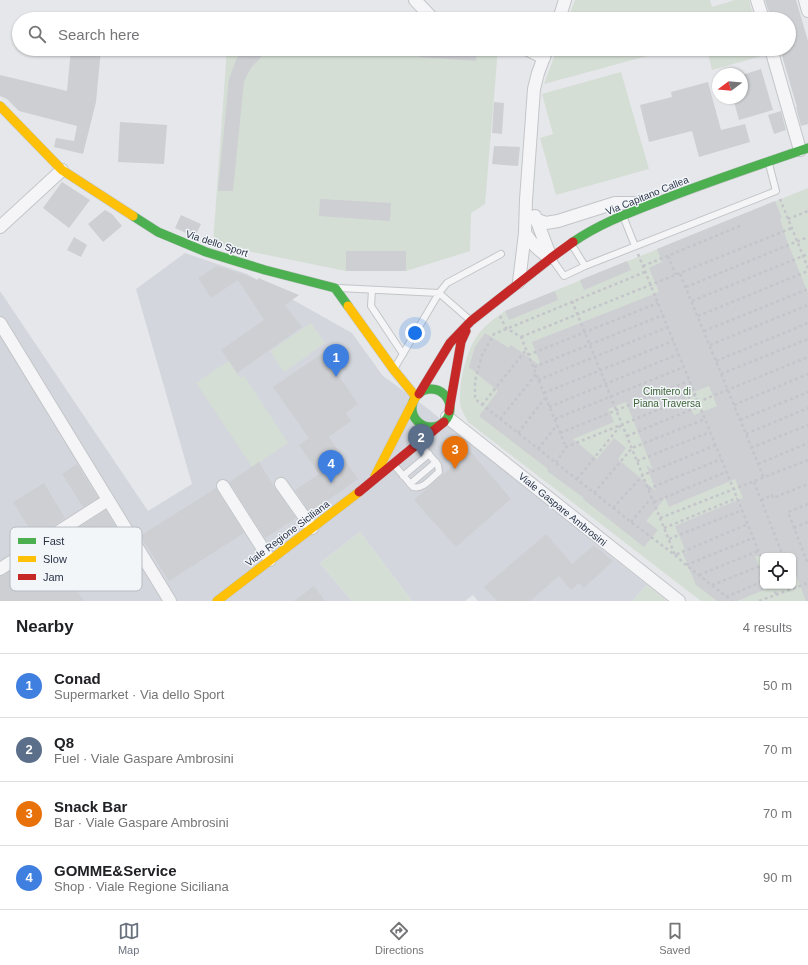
<!DOCTYPE html>
<html lang="en">
<head>
<meta charset="utf-8">
<style>
	body { margin:0; font-family:Helvetica,sans-serif; background:#f6f6f6; color:#202124 }
	.controls { position:absolute; right:12px; bottom:12px; display:grid; overflow:hidden; border-radius:6px; box-shadow:0 1px 3px #0004 }
	.controls button { width:36px; height:36px; display:grid; place-items:center; padding:0; border:0; border-bottom:1px solid #e0e0e0; background:#fff; color:#202124; font:20px sans-serif }
	.compass { position:absolute; left:712px; top:68px; width:36px; height:36px; border-radius:50%; background:#fff; box-shadow:0 1px 3px #0004; rotate:254deg }
	.you { position:absolute; left:415px; top:333px; width:14px; height:14px; margin:-10px; border:3px solid #fff; border-radius:50%; background:#1a73e8; box-shadow:0 0 0 6px #1a73e833 }
	.badge { display:grid; place-items:center; width:26px; height:26px; border-radius:50%; background:#6b727f; color:#fff; font-size:13px; font-weight:700 }
	.pin { position:absolute; translate:-50% -33px; filter:drop-shadow(0 1px 2px #0008) }
	.pin::after { content:''; position:absolute; top:21px; width:14px; height:12px; background:inherit; clip-path:polygon(0 0,100% 0,50% 100%) }
	.list { margin:0; padding:0; list-style:none }
	h2 { display:flex; justify-content:space-between; align-items:center; height:52px; margin:0; padding:0 16px; font-size:17px }
	h2 small { font-size:13px; font-weight:400; color:#757577 }
	.list li { display:grid; grid-template-columns:26px 1fr auto; gap:12px; align-items:center; box-sizing:border-box; height:64px; padding:0 16px; border-top:1px solid #e0e0e0 }
	.list b { display:block; font-size:15px; white-space:nowrap }
	.list p { margin:0; font-size:13px; white-space:nowrap; color:#757577 }
	.list em { font-size:13px; font-style:normal; color:#757577 }
	.icon { flex:none; width:22px; height:22px; fill:none; stroke:currentColor; stroke-width:2; stroke-linecap:round; stroke-linejoin:round }
	.map { position:relative; flex:none; width:808px; height:601px; overflow:hidden }
	.search { position:absolute; background:#fff; box-shadow:0 1px 3px #0004; left:12px; right:12px; top:12px; height:44px; display:flex; align-items:center; gap:10px; box-sizing:border-box; padding:0 14px; border-radius:22px; color:#757577; font-size:15px }
	.sheet { height:308px; background:#fff }
	nav { display:flex; justify-content:space-around; align-items:center; box-sizing:border-box; height:56px; border-top:1px solid #e0e0e0; background:#fff; font-size:11px; color:#757577 }
	nav a { display:grid; justify-items:center; gap:2px }
	nav .on { color:#6b727f }
	.map>svg:first-child { display:block }
</style>
</head>
<body>
<div class="map">
<svg width="808" height="601" viewBox="0 0 808 601">
	<rect width="100%" height="100%" fill="#e5e7ea"/>
	<path fill="#d3d7dd" d="M185,253L247,274L352,333L383,376L427,408L647,585L632,601H478L473,595L465,601H412L360,532L320,563L352,601H0V291L148,511L192,484L136,289Z"/>
	<path fill="#d5ded5" fill-rule="evenodd" d="M575,0H710L712,7L735,0H749L754,19H568Z
		M227,49H498L485,204L471,213L470,251L406,271H346L213,244Z
		M557,49H673L544,84Z
		M707,49H763L765,55L712,70Z
		M621,72L649,169L556,195L540,138L553,134L542,94Z
		M808,188V601H701L468,422C465,415 460,409 460,402C459,382 466,352 477,336C484,326 495,318 505,311ZM763,556H793V586H763Z
		M311,323L325,343L284,372L270,351Z
		M229,361L240,378L244,376L288,443L252,467L196,383Z
		M360,532L412,601H352L320,563Z
		M647,585L667,601H632Z"/>
	<path fill="#cdcfd3" fill-rule="evenodd" d="M765,0H796L808,41V124L801,126L796,107H797L780,49H789V19H771Z
		M71,49H101L96,102L83,154L54,147L56,138L74,141L77,126L19,111L7,99L0,96V75L67,91Z
		M243,49H268L251,68L244,81L233,191H218L229,79L236,60Z
		M420,49H477L476,61L419,57Z
		M761,69L773,110L739,120L733,98H742V75Z
		M708,82L721,130L745,124L750,142L699,157L692,131L649,142L640,105L672,97L671,92Z
		M494,102L504,103L502,134L492,133Z
		M781,111L786,130L774,134L768,115Z
		M120,122L167,125L164,164L118,162Z
		M494,146L520,147L518,166L492,164Z
		M62,182L90,200L69,228L43,208Z
		M320,199L391,203L390,221L319,216Z
		M775,201L782,218L780,219L787,241L808,293V601H806L793,567V556H755L763,576L759,577L764,590L737,601H717L696,585L681,549L687,554L675,526L743,498L735,479L669,507L665,498L646,521L658,530L644,547L592,506L583,499L584,498L547,471L548,469L479,416L498,391L469,367L475,347L485,333L509,348L511,345L541,366L532,342L659,292L649,268L662,262L657,249ZM709,386L717,406L694,415L685,395ZM626,402L653,470L646,465L656,491L618,459L626,448L614,438L597,459L573,439L614,422L608,409Z
		M105,210L112,214L122,226L103,242L88,224Z
		M181,215L201,224L195,237L175,228Z
		M74,237L87,245L81,257L67,250Z
		M346,251H406V271H346Z
		M627,261L631,270L584,290L580,280Z
		M217,266L243,274L257,280L259,278L263,280L299,295L285,305L302,327L237,373L221,350L264,320L238,280L211,298L198,278Z
		M555,291L558,300L509,320L505,311Z
		M323,353L358,404L346,413L351,421L329,437L358,479L310,513L295,490L319,474L299,445L309,438L273,387Z
		M470,451L511,499L456,547L414,500Z
		M259,462L275,488L296,518L265,538L229,482Z
		M77,464L98,498L83,507L62,474Z
		M44,483L65,518L35,538L13,502Z
		M216,488L244,533L169,581L140,536Z
		M106,510L122,537L118,539L135,566L123,573L106,547L65,572L74,580L71,582L84,601H0V576L4,575Z
		M546,534L572,564L594,545L613,561L584,588L579,583L571,590L559,576L530,601H497L484,587Z
		M314,586L325,601H294Z"/>
	<g fill="none" stroke-linecap="round" stroke-linejoin="round">
		<defs>
			<path id="lane" d="M623,216L635,246
				M572,245L585,266
				M552,259L564,276L585,266L776,191L769,164
				M339,288L439,293L470,320
				M372,290L371,306L403,354
				M394,369L439,293L447,283L501,254
				M395,466L413,487C423,490 431,478 439,472L438,465L420,444
				M403,476L429,454
				M410,484L436,462"/>
			<path id="street" d="M415,0L433,19
				M757,0L763,19
				M805,0L808,11
				M559,19L565,0
				M526,49L544,58
				M771,49L800,150
				M535,216L551,258
				M538,220L546,223L558,221L615,203H643
				M0,227L62,170
				M525,233C532,244 539,252 551,258
				M519,282L525,233L526,200L534,89L538,73L547,49
				M0,323L170,601
				M447,417L679,601
				M281,484L312,528
				M223,486L270,560
				M0,569L108,500"/>
			<path id="fast" d="M133,216L158,232L206,252L265,270L335,288L348,306
				M573,242C602,222 634,211 667,198C714,180 761,164 808,148
				M412 408a19 19 0 1 1 38 0a19 19 0 1 1-38 0Z"/>
			<path id="slow" d="M0,106L62,170L133,216
				M348,306L394,370L416,397
				M375,476L414,400
				M217,601L359,492"/>
			<path id="jam" d="M419,394L450,343L471,321L551,258L573,242
				M449,411L461,342L466,331
				M359,492L444,422"/>
		</defs>
		<use href="#lane" stroke="#c3c5c8" stroke-width="8"/>
		<use href="#street" stroke="#c3c5c8" stroke-width="14"/>
		<use href="#fast" stroke="#c3c5c8" stroke-width="10"/>
		<use href="#slow" stroke="#c3c5c8" stroke-width="10"/>
		<use href="#jam" stroke="#c3c5c8" stroke-width="10"/>
		<path stroke="#c4c5ca" stroke-width="2.5" stroke-dasharray="3 3" stroke-linecap="butt" d="M780,199L808,268
			M788,219L808,211
			M638,254L763,562
			M668,256L676,275
			M643,266L740,226
			M645,272L494,334L482,355L475,381V399L631,522L675,555L686,565L732,601
			M680,274L764,478
			M686,287L808,237
			M572,301L675,555L748,524
			M692,301L808,254
			M500,316L506,328L521,337L566,447
			M698,316L808,271
			M704,331L808,289
			M521,337L792,228
			M710,345L808,305
			M528,355L658,303
			M716,361L808,323
			M534,367L663,315
			M721,374L808,339
			M538,380L668,327
			M544,393L673,341
			M698,402L808,357
			M482,405L526,350
			M734,405L808,374
			M549,407L679,354
			M500,419L536,374
			M555,419L684,367
			M740,420L808,392
			M518,433L545,398
			M560,433L689,381
			M746,434L808,408
			M627,436L700,406
			M751,448L808,425
			M538,449L557,425
			M637,461L710,432
			M556,463L566,447L695,395
			M758,464L808,443
			M577,479L621,425
			M754,482L783,556
			M648,489L721,459
			M594,493L632,448L705,419
			M761,500L772,495L773,498L808,484
			M654,502L726,472
			M808,504L788,512L808,564
			M613,508L643,475L716,445
			M660,518L808,460
			M631,522L652,497
			M664,528L737,498
			M794,528L808,522
			M669,539L742,510
			M686,565L753,538
			M699,575L758,551
			M793,581L796,587
			M712,585L763,565
			M773,586L776,594
			M726,597L763,581
			M759,601L808,583"/>
		<use href="#lane" stroke="#f5f5f7" stroke-width="6"/>
		<use href="#street" stroke="#f5f5f7" stroke-width="12"/>
		<use href="#fast" stroke="#4caf50" stroke-width="9"/>
		<use href="#slow" stroke="#ffc107" stroke-width="9"/>
		<use href="#jam" stroke="#c62828" stroke-width="9"/>
	</g>
	<g text-anchor="middle" stroke-width="3" stroke-linejoin="round" paint-order="stroke">
		<g font-size="10" fill="#2a3346" stroke="#f3f6f9">
			<text transform="translate(647 195) rotate(-22)" y="4">Via Capitano Callea</text>
			<text transform="translate(217 243) rotate(18)" y="4">Via dello Sport</text>
			<text transform="translate(563 509) rotate(39)" y="4">Viale Gaspare Ambrosini</text>
			<text transform="translate(287 533) rotate(-37)" y="4">Viale Regione Siciliana</text>
		</g>
		<g font-size="10" fill="#3d6336" stroke="#f3f6f9">
			<text x="667" y="395">Cimitero di<tspan x="667" dy="12">Piana Traversa</tspan></text>
		</g>
	</g>
	<rect x="10" y="527" width="132" height="64" rx="6" fill="#f3f6f9" stroke="#b7bcc3" stroke-width="1"/>
	<rect x="18" y="538" width="18" height="6" fill="#4caf50"/>
	<rect x="18" y="556" width="18" height="6" fill="#ffc107"/>
	<rect x="18" y="574" width="18" height="6" fill="#c62828"/>
	<g font-size="11" fill="#2a3346">
		<text x="43" y="545">Fast</text>
		<text x="43" y="563">Slow</text>
		<text x="43" y="581">Jam</text>
	</g>
</svg>
<div class="controls">
<button><svg class="icon" aria-label="locate" viewBox="0 0 24 24"><circle cx="12" cy="12" r="6"/><path d="M12 2v4M12 18v4M2 12h4M18 12h4"/></svg></button>
</div>
<svg class="compass" viewBox="-18 -18 36 36"><path d="M0-13l5 13h-10z" fill="#e53935"/><path d="M0 13l5-13h-10z" fill="#757577"/></svg>
<div class="you"></div>
<div class="pin badge" style="left:336px;top:377px;background:#3f7fe0">1</div>
<div class="pin badge" style="left:421px;top:457px;background:#5c6f8a">2</div>
<div class="pin badge" style="left:455px;top:469px;background:#e8710a">3</div>
<div class="pin badge" style="left:331px;top:483px;background:#3f7fe0">4</div>
<div class="search"><svg class="icon" aria-label="search" viewBox="0 0 24 24"><circle cx="10" cy="10" r="6"/><path d="M15 15l6 6"/></svg>Search here</div>
</div>
<section class="sheet">
<h2>Nearby<small>4 results</small></h2>
<ul class="list">
<li><span class="badge" style="background:#3f7fe0">1</span><div><b>Conad</b><p>Supermarket · Via dello Sport</p></div><em>50 m</em></li>
<li><span class="badge" style="background:#5c6f8a">2</span><div><b>Q8</b><p>Fuel · Viale Gaspare Ambrosini</p></div><em>70 m</em></li>
<li><span class="badge" style="background:#e8710a">3</span><div><b>Snack Bar</b><p>Bar · Viale Gaspare Ambrosini</p></div><em>70 m</em></li>
<li><span class="badge" style="background:#3f7fe0">4</span><div><b>GOMME&amp;Service</b><p>Shop · Viale Regione Siciliana</p></div><em>90 m</em></li>
</ul>
</section>
<nav>
<a class="on"><svg class="icon" aria-label="map" viewBox="0 0 24 24"><path d="M3 6l6-2 6 2 6-2v14l-6 2-6-2-6 2zM9 4v14M15 6v14"/></svg>Map</a>
<a><svg class="icon" aria-label="directions" viewBox="0 0 24 24"><path d="M12 3l9 9-9 9-9-9zM9 14v-3h6M13 9l2 2-2 2"/></svg>Directions</a>
<a><svg class="icon" aria-label="saved" viewBox="0 0 24 24"><path d="M7 4h10v16l-5-4-5 4z"/></svg>Saved</a>
</nav>
</body>
</html>
